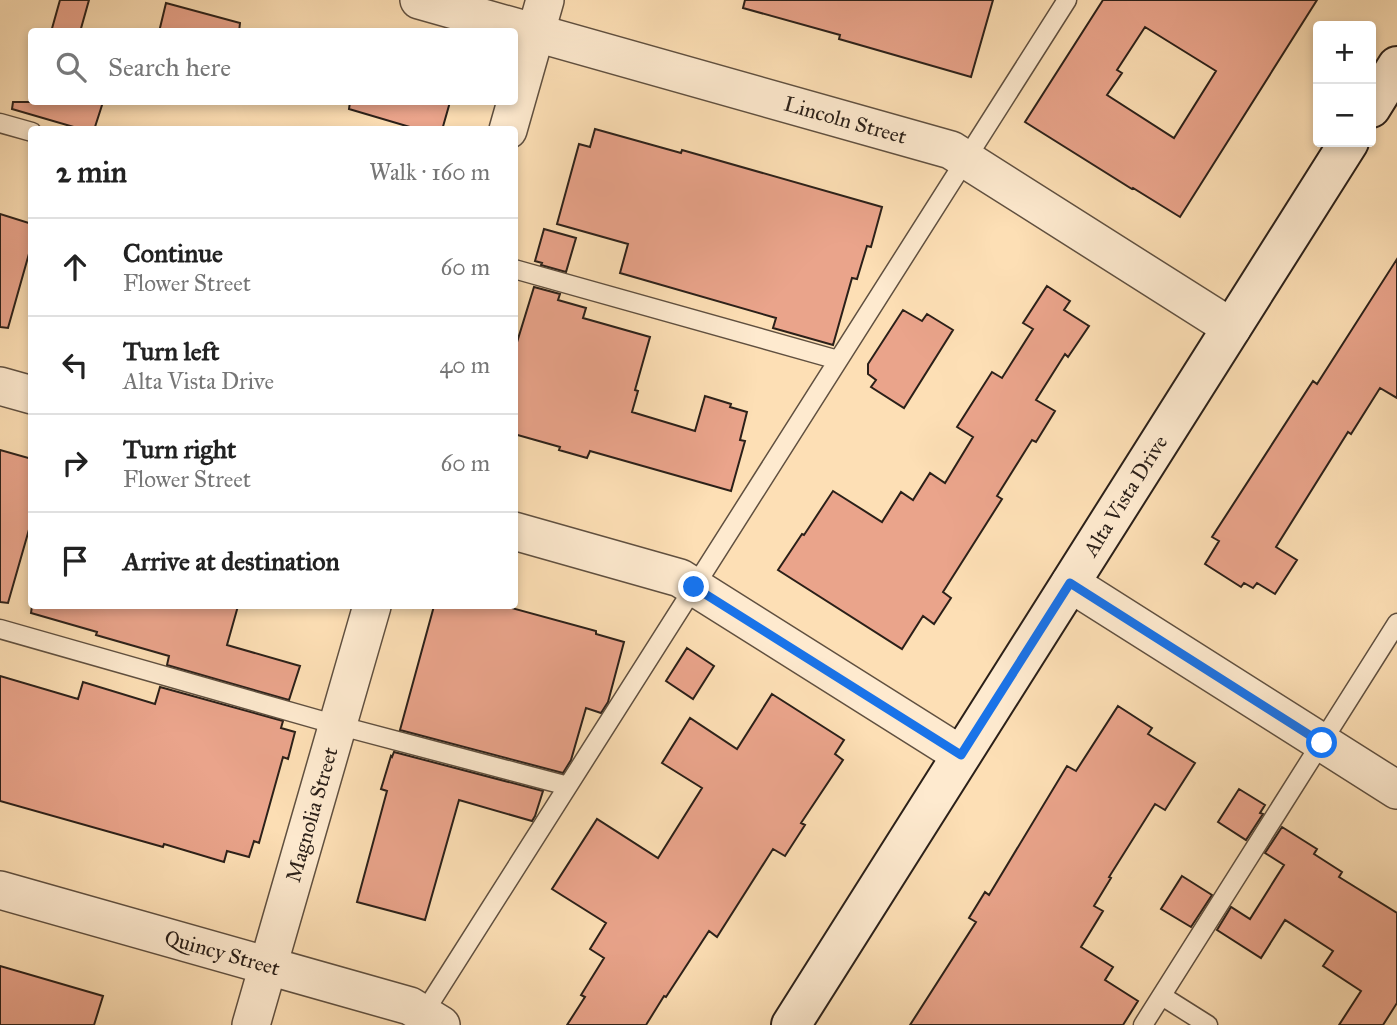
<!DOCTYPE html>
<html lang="en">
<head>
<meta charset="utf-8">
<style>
	body { margin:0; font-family:"IM FELL Great Primer",serif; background:#f6f6f6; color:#222 }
	.controls { position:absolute; right:21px; top:21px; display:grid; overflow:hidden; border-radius:7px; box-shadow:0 4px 10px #0003 }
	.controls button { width:63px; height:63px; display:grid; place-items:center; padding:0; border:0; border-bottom:2px solid #e0e0e0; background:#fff; color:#222; font:35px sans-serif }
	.stop { position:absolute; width:21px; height:21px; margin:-16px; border:5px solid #1a73e8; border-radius:50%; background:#fff }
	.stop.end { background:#1a73e8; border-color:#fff; box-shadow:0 2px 7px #0008 }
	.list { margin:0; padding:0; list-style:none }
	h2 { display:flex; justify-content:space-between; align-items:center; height:91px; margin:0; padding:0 28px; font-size:30px }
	h2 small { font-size:23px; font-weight:400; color:#767676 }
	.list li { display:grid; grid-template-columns:46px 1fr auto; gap:21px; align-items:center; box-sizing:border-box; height:98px; padding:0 28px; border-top:2px solid #e0e0e0 }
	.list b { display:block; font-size:26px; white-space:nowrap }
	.list p { margin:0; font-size:23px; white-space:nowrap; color:#767676 }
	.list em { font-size:23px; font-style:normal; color:#767676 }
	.icon { flex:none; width:38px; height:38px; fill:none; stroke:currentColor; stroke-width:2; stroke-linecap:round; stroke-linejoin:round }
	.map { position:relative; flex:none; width:1397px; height:1025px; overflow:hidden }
	.search { position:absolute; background:#fff; box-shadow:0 4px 10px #0003; left:28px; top:28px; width:490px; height:77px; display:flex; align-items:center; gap:18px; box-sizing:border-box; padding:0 24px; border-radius:7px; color:#767676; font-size:26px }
	.panel { position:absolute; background:#fff; box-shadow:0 4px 10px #0003; left:28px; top:126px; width:490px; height:483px; border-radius:7px }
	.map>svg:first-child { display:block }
</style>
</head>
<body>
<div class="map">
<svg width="1397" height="1025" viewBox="0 0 1397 1025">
	<rect width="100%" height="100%" fill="#fddfb5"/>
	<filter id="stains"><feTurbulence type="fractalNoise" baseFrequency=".00286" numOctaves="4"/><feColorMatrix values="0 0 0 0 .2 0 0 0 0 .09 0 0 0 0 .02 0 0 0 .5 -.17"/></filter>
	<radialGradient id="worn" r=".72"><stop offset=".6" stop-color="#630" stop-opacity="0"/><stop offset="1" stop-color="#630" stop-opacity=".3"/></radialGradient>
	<path fill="#eaa48b" stroke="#2b2019" stroke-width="2" fill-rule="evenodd" d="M60,0H89L80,32H51Z
		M745,0H993L971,77L839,39L840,35L743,8Z
		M1103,0H1317L1180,217L1133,188L1132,189L1025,122ZM1145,27L1216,71L1174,138L1107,95L1122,73L1117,70Z
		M166,3L240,23L239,32H159Z
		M13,102H103L94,130H84L12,109Z
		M350,102H450L442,130H420L349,109Z
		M595,129L681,153L682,150L882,207L871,247L867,246L857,279L852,278L833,345L773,328L776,318L620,273L628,244L557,224L579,144L590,147Z
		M0,214L32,224V243L8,328L0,327Z
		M544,229L576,238L566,272L541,265L542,263L535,261Z
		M1397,259V398L1380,388L1351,434L1348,432L1276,547L1297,560L1275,594L1257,583L1253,588L1244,583L1241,587L1205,564L1219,541L1212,537L1313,381L1317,384Z
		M1047,286L1070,301L1064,310L1089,326L1068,357L1065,354L1036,400L1055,411L1036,442L1032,440L997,496L1002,499L943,592L951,598L934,624L923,616L902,649L778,570L802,534L804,535L833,491L882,522L901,492L913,500L930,473L945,483L973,437L957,427L992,372L1002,378L1033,329L1023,323Z
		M534,287L560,294L558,300L586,308L583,318L650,337L635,390L638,391L632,412L695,431L705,396L731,404L730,407L747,412L740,440L745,441L731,491L590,451L587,458L559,450L560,447L514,434V352Z
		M903,310L922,321L927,314L953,330L904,408L871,387L876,380L868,374V364Z
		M0,450L32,459V519L8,603L0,602Z
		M32,606H238L227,645L300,666L289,700L167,665L169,656L96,635L97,632L31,613Z
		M434,606H504L596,631V634L624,642L608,702L601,713L586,708L571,760L563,773L400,730Z
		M687,648L714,666L693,699L666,681Z
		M0,676L78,699L83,682L155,704L160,687L283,721L281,728L295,732L288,759L283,757L259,843L254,841L249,857L227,851L224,862L164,844L163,847L0,801Z
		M772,694L844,740L835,754L843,760L801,823L805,825L785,856L773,849L717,937L709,931L666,997L664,996L646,1025H567L585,997L581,995L604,958L590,949L606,923L552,889L597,819L658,858L702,788L662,763L690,718L737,749Z
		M1118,706L1152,728L1148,734L1195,763L1165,810L1155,804L1109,877L1111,878L1094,906L1103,911L1081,947L1113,967L1105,980L1138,1001L1123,1025H910L976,922L969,918L985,892L989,895L1067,766L1076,771Z
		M394,752L543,791L535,816L532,821L459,800L425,920L357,902L387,791L381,789L391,756L392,757Z
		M1239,789L1265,805L1260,813L1263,814L1246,840L1218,822Z
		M1282,827L1317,849L1314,854L1342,872L1339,877L1397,913V1003L1383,1025H1339L1361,991L1323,966L1333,951L1285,920L1261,958L1217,930L1231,907L1250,919L1284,865L1265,853Z
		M1182,876L1212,895L1191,927L1161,909Z
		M0,966L103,996L94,1025H0Z"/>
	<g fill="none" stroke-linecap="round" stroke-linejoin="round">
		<defs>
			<path id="lane" d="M0,123L32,132
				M514,269L838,360
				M0,629L337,725L568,786
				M1162,996L1208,1025
				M420,1019L1067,0
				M1143,1025L1397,623"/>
			<g id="street">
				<path id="s1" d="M419,0L951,150L1232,328"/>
				<path d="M508,130L545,0"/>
				<path d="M0,386L32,395"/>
				<path d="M514,531L680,578L961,755"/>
				<path d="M1070,583L1397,790"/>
				<path id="s2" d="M0,890L410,1006L441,1025"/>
				<path id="s3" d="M251,1025L372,606"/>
			</g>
			<g id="secondary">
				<path d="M1371,108L1397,66"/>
				<path id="s4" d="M791,1025L1349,142"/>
			</g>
		</defs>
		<use href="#lane" stroke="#605040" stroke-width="21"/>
		<use href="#street" stroke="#605040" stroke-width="40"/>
		<use href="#secondary" stroke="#2b2019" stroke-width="42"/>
		<use href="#lane" stroke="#feeacf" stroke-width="18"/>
		<use href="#street" stroke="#feeacf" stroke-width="37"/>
		<use href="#secondary" stroke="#feeacf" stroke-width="38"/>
	</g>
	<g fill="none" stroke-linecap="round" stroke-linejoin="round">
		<path stroke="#1a73e8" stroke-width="9" d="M694,587L961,755L1070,583L1322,743"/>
	</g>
	<g text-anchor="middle" stroke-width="6" stroke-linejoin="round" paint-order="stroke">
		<g font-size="21" fill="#2b2019" stroke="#feeacf">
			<text dy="7" stroke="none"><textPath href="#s1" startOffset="443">Lincoln Street</textPath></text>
			<text dy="7" stroke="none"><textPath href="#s4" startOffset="626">Alta Vista Drive</textPath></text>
			<text dy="7" stroke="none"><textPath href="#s3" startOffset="219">Magnolia Street</textPath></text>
			<text dy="7" stroke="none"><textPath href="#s2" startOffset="231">Quincy Street</textPath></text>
		</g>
	</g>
	<rect width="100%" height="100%" filter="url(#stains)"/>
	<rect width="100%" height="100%" fill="url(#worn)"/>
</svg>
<div class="controls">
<button>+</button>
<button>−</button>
</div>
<div class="stop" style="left:1322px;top:743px"></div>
<div class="stop end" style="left:694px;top:587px"></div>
<div class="search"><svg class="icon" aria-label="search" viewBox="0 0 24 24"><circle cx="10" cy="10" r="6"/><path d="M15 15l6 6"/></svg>Search here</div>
<section class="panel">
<h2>2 min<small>Walk · 160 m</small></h2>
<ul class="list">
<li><svg class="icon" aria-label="ahead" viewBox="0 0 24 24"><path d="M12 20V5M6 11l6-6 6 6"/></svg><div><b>Continue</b><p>Flower Street</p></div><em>60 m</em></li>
<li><svg class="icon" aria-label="left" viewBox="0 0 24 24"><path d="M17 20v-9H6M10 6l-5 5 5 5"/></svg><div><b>Turn left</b><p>Alta Vista Drive</p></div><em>40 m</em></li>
<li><svg class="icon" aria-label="right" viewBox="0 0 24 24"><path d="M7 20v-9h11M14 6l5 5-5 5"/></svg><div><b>Turn right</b><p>Flower Street</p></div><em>60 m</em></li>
<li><svg class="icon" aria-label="arrive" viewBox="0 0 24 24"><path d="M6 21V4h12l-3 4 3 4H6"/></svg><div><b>Arrive at destination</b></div></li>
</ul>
</section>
</div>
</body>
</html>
